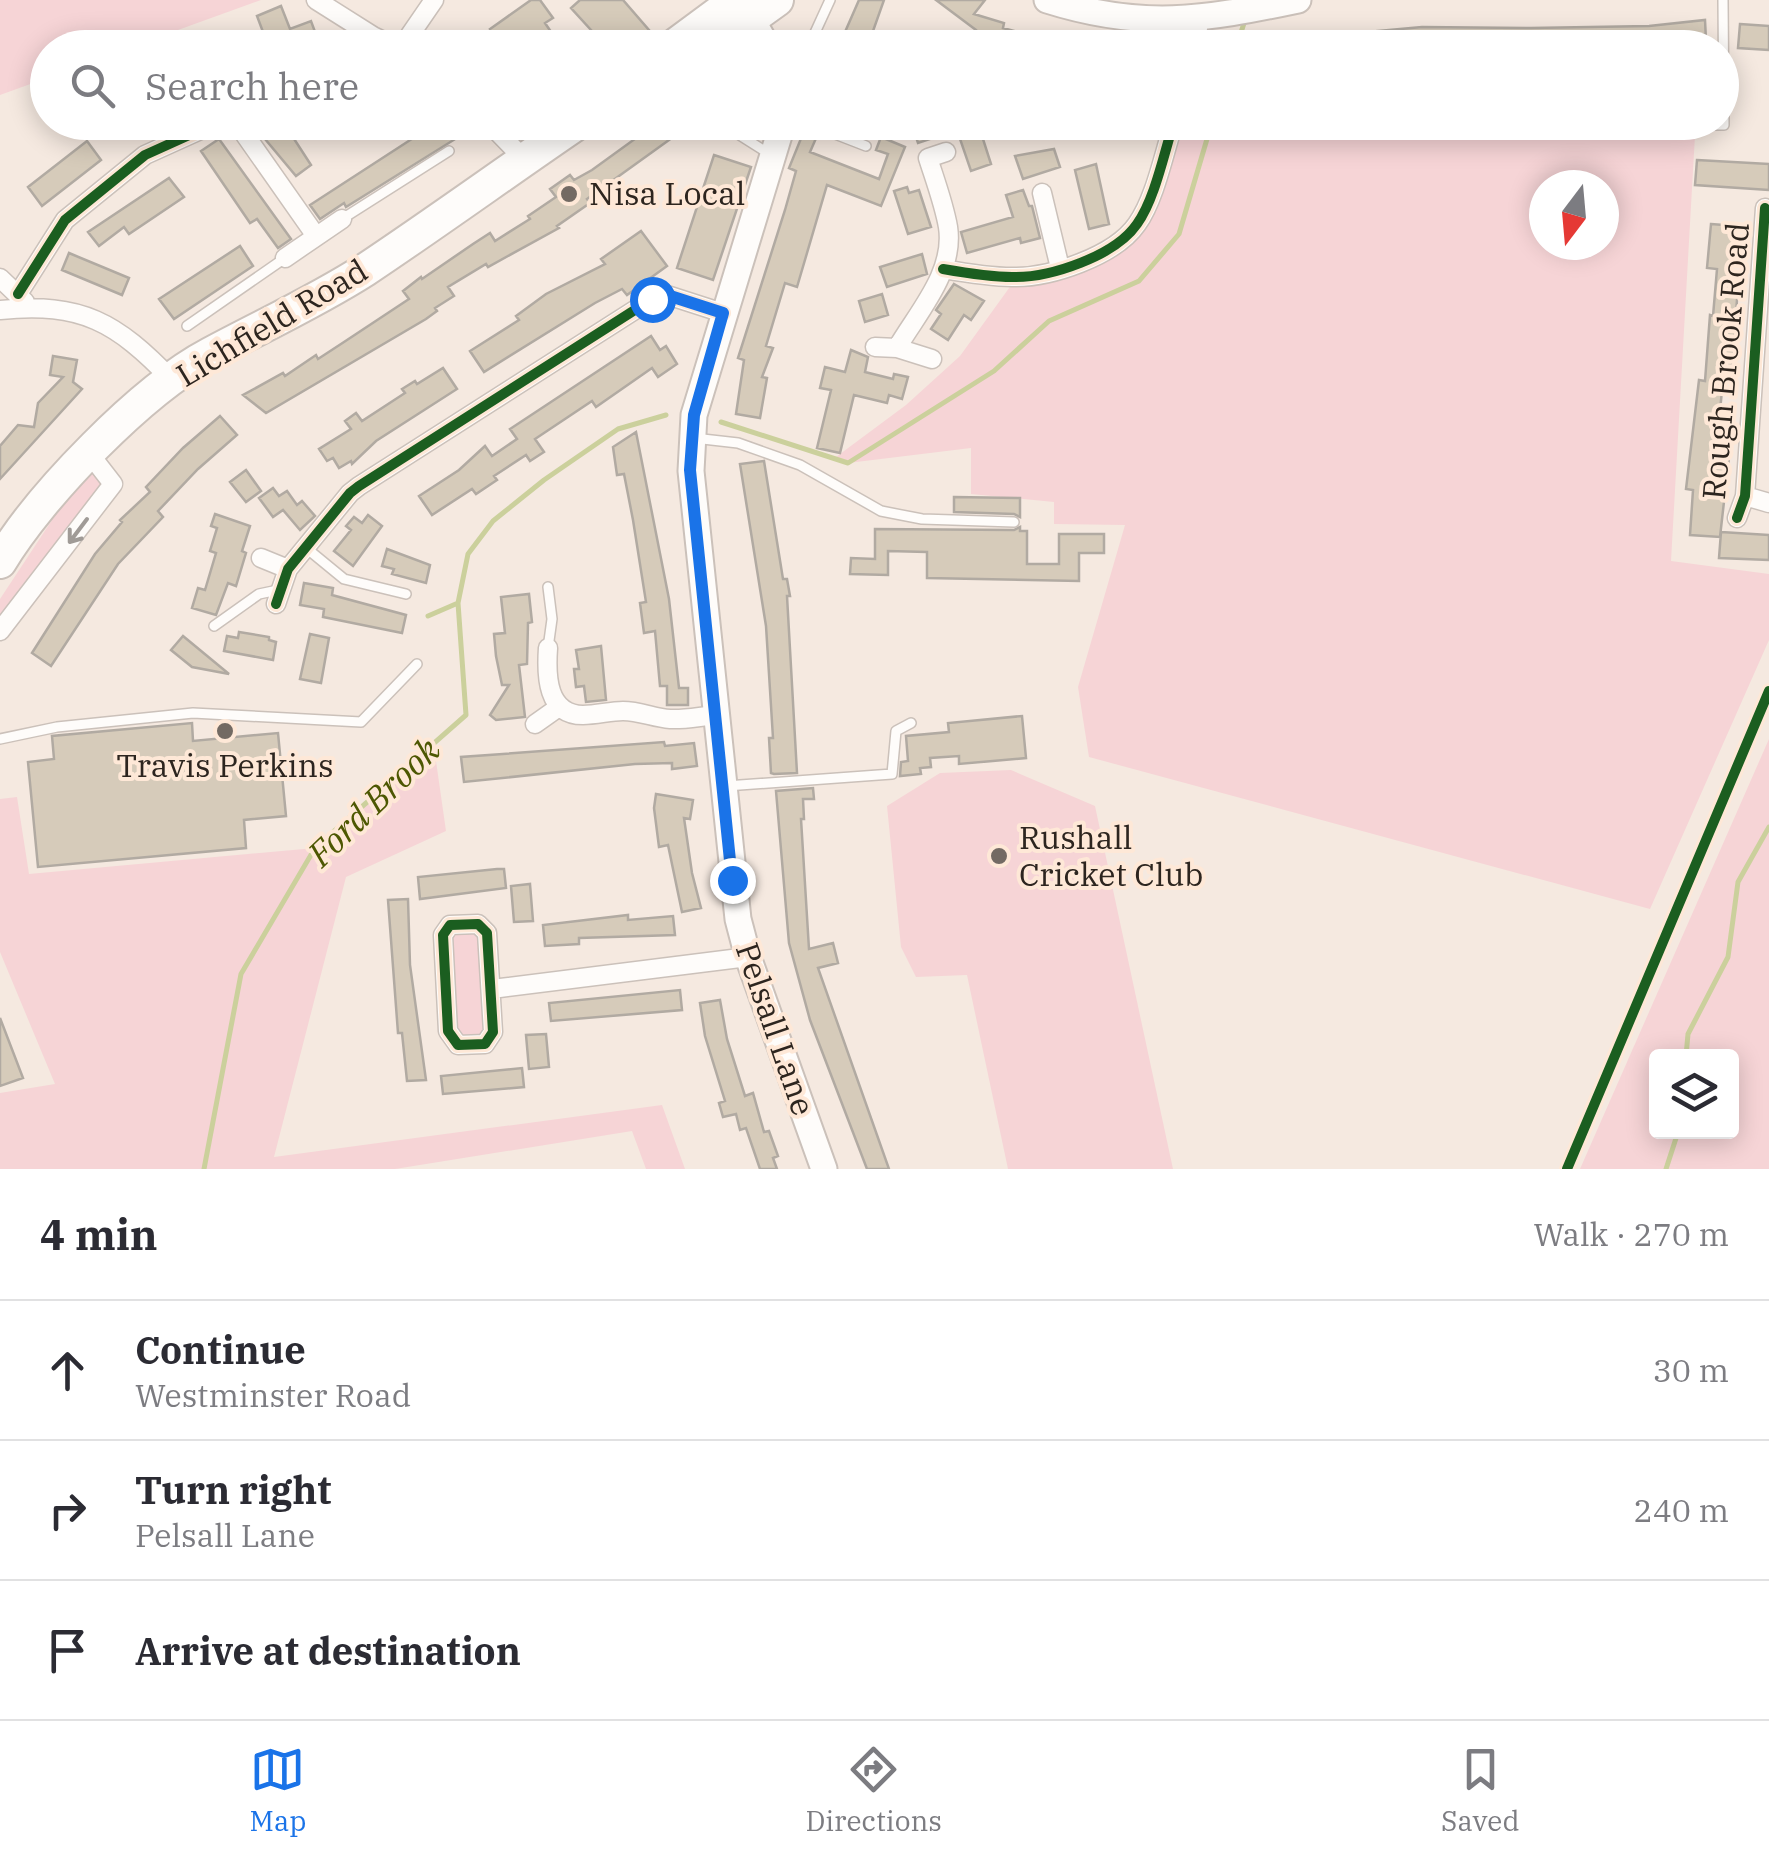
<!DOCTYPE html>
<html lang="en">
<head>
<meta charset="utf-8">
<style>
	body { margin:0; font-family:"IBM Plex Serif",serif; background:#f2f2f3; color:#2b2b33 }
	.controls { position:absolute; right:30px; bottom:30px; display:grid; overflow:hidden; border-radius:10px; box-shadow:0 5px 25px #0003 }
	.controls button { width:90px; height:90px; display:grid; place-items:center; padding:0; border:0; border-bottom:2px solid #e1e1e2; background:#fff; color:#2b2b33; font:50px sans-serif }
	.compass { position:absolute; left:1529px; top:170px; width:90px; height:90px; border-radius:50%; background:#fff; box-shadow:0 5px 25px #0003; rotate:196deg }
	.stop { position:absolute; width:30px; height:30px; margin:-22px; border:8px solid #1a73e8; border-radius:50%; background:#fff }
	.stop.end { background:#1a73e8; border-color:#fff; box-shadow:0 2px 10px #0008 }
	.list { margin:0; padding:0; list-style:none }
	h2 { display:flex; justify-content:space-between; align-items:center; height:130px; margin:0; padding:0 40px; font-size:42px }
	h2 small { font-size:32px; font-weight:400; color:#7c7c81 }
	.list li { display:grid; grid-template-columns:65px 1fr auto; gap:30px; align-items:center; box-sizing:border-box; height:140px; padding:0 40px; border-top:2px solid #e1e1e2 }
	.list b { display:block; font-size:38px; white-space:nowrap }
	.list p { margin:0; font-size:32px; white-space:nowrap; color:#7c7c81 }
	.list em { font-size:32px; font-style:normal; color:#7c7c81 }
	.icon { flex:none; width:55px; height:55px; fill:none; stroke:currentColor; stroke-width:2; stroke-linecap:round; stroke-linejoin:round }
	.map { position:relative; flex:none; width:1769px; height:1169px; overflow:hidden }
	.search { position:absolute; background:#fff; box-shadow:0 5px 25px #0003; left:30px; right:30px; top:30px; height:110px; display:flex; align-items:center; gap:25px; box-sizing:border-box; padding:0 35px; border-radius:55px; color:#7c7c81; font-size:38px }
	.sheet { height:550px; background:#fff }
	nav { display:flex; justify-content:space-around; align-items:center; box-sizing:border-box; height:140px; border-top:2px solid #e1e1e2; background:#fff; font-size:28px; color:#7c7c81 }
	nav a { display:grid; justify-items:center; gap:5px }
	nav .on { color:#1a73e8 }
	.map>svg:first-child { display:block }
</style>
</head>
<body>
<div class="map">
<svg width="1769" height="1169" viewBox="0 0 1769 1169">
	<rect width="100%" height="100%" fill="#f5e9e0"/>
	<path fill="#f6d4d6" fill-rule="evenodd" d="M0,0H261L131,47L48,48L47,78L0,95Z
		M1183,123H1293L1446,136L1695,135L1671,561L1769,574V640L1650,909L1089,757L1078,687L1125,525L1054,524V502L971,494V448L848,463L836,457L906,405L960,356L1012,284L1103,261L1147,228ZM1544,185H1604V245H1544Z
		M96,468L103,475L100,487L0,621V599L56,514Z
		M1769,739V1169H1580ZM1656,1056H1732V1132H1656Z
		M434,747L446,831L346,877L274,1157L662,1105L685,1169H646L632,1131L395,1169H0V1093L55,1084L0,952V799L17,797L29,874L315,848Z
		M1011,770L1095,806L1173,1169H1008L967,975L916,977L901,947L887,806L940,773Z
		M453,930H476L479,936L488,1027L478,1039L463,1038L455,1030L449,935Z"/>
	<g fill="none" stroke-linecap="round" stroke-linejoin="round">
		<path stroke="#cbd09c" stroke-width="5" d="M1236,48L1246,17
			M721,422L848,463L994,371L1049,321L1139,281L1179,234L1212,122
			M428,616L458,603L468,554L493,521L544,480L618,429L666,415
			M1686,1056L1688,1034L1728,957L1738,882L1769,827
			M204,1169L241,974L315,848L466,715L458,603
			M1666,1169L1678,1132"/>
	</g>
	<path fill="#d6cbba" stroke="#b1aaa2" stroke-width="2.5" d="M531,0H540L553,18L545,23L562,48H502L490,29Z
		M580,0H623L655,37L644,48H567L591,30L571,8Z
		M859,0H884L867,48H838Z
		M936,0H985L974,14L1004,23L1003,28L1037,37L1034,48H1006L1007,43L975,33L976,30Z
		M281,6L290,29L311,21L321,48H269L257,16Z
		M1705,20L1706,40L1675,42H1570V45L1514,48H1337V42L1368,35V32L1422,27L1531,28L1649,26Z
		M1740,24L1769,26V50L1738,48Z
		M261,122H279L284,130L287,128L311,165L296,176L255,127Z
		M438,122H450L460,136L346,207L344,203L320,219L310,205Z
		M646,122H694L587,199L590,203L557,226L559,228L488,267L486,264L448,287L454,296L435,308L437,311L426,319L266,413L243,395L283,373L285,376L316,355L318,359L344,342L409,299L403,291L421,277L422,279L473,244L490,233L495,241L530,219L528,216L556,197L550,189L570,175L574,180L592,170L650,128Z
		M911,122H982L986,135L982,136L991,164L971,171L957,130L918,143Z
		M804,131L817,136L810,152L879,179L888,154L876,150L881,137L905,147L881,206L827,185L797,287L785,283L766,346L773,348L762,377L767,378L760,418L736,414L744,360L738,358L785,210L796,171L789,168Z
		M219,139L291,239L278,248L257,219L250,223L201,151Z
		M87,141L101,160L42,206L28,187Z
		M1054,149L1060,167L1023,179L1015,156Z
		M714,155L751,167L713,280L677,268Z
		M1697,160L1769,164V190L1695,185Z
		M1096,164L1109,224L1089,229L1075,170Z
		M169,178L184,197L129,234L124,227L99,246L88,232Z
		M907,187L909,193L919,190L931,227L908,234L894,191Z
		M1023,190L1029,206H1032L1040,238L1021,243L1020,238L967,253L961,232L1013,217L1006,195Z
		M1711,224L1736,226L1730,285H1738L1732,372L1724,371L1718,430L1732,431L1720,537L1690,535L1693,490L1686,489L1699,380L1705,381L1710,315L1713,316L1717,269L1707,268Z
		M641,231L667,266L627,295L622,289L595,303L484,372L470,351L519,320L516,316L546,294L605,264L601,259Z
		M240,246L253,266L174,319L159,299Z
		M69,253L129,278L122,295L62,270Z
		M922,254L927,274L887,287L880,267Z
		M954,284L984,301L971,320L964,315L948,340L931,329L941,314L936,310Z
		M882,294L888,315L865,322L859,301Z
		M651,336L660,350L666,346L677,364L658,377L652,368L596,407L592,401L535,439L544,452L530,461L526,455L494,476L497,480L476,494L472,489L432,515L419,496L459,470L485,446L492,456L517,439L510,429Z
		M851,350L868,357L865,372L893,379L894,374L908,377L902,399L889,395L887,403L854,395L840,453L817,448L831,390L820,388L825,367L845,372Z
		M53,356L77,360L73,382L82,389L0,479V446L18,425L34,427L38,403L63,377L50,375Z
		M443,368L457,389L376,441L352,464L351,461L339,468L333,458L327,461L319,449L351,429L345,421L356,413L362,421L405,393L402,389L415,381L417,384Z
		M220,416L237,435L198,469L158,511L163,517L118,564L51,666L32,653L95,554L122,522L120,520L150,492L146,487L183,448Z
		M636,432L669,599L679,688H688V705H667V686H660L655,631L644,633L640,603L646,602L633,520L624,474L617,475L613,447Z
		M764,461L783,579H787L790,596H787L797,773L774,774L771,773L769,738H773L766,626L740,464Z
		M246,470L261,491L246,502L230,482Z
		M273,488L279,496L287,491L297,505L302,501L315,516L300,530L283,510L273,517L259,498Z
		M954,497L1020,498V517L1014,514L954,512Z
		M215,514L250,526L242,551L246,553L236,586L228,583L216,615L192,608L198,588L205,590L216,553L210,551L217,528L211,526Z
		M368,515L382,526L353,566L334,551L351,530L346,526L354,517L362,523Z
		M1020,527V531H1027V564H1059V534H1104V553H1079V581L927,578V552L888,551V575L850,574L851,558L875,559V529L1014,530Z
		M1721,532L1769,535V560L1719,558Z
		M387,549L430,565L426,583L392,574L394,569L382,566Z
		M304,583L333,588L332,595L406,615L402,633L323,617L324,609L300,605Z
		M529,594L532,622L528,623L527,664L519,665L525,717L496,720L490,715L509,685H502L496,656L494,634L505,633L501,597Z
		M239,632L269,637V640L276,642L273,660L224,651L227,636L238,638Z
		M310,634L329,638L321,683L300,679Z
		M183,636L229,674L192,667L171,650Z
		M601,646L606,700L586,702L584,686L576,687L574,669H579L576,650Z
		M1022,716L1026,758L959,764V756L930,758L931,767L920,768L921,774L900,776L901,762L908,761L906,736L949,732L948,723Z
		M192,723L193,741L278,733L286,816L244,820L246,848L38,867L28,762L54,759L52,736Z
		M664,742L665,746L694,743L697,766L672,769V763L635,764L464,782L461,757Z
		M813,788L814,799H803L804,819H801L809,949L833,943L838,963L818,968L889,1169H867L810,1020L789,943L776,791Z
		M656,794L693,800L690,819L684,818L692,873L701,908L682,912L668,845L659,847L654,808Z
		M497,869H504L506,888L420,899L418,877Z
		M530,884L533,921L514,922L511,886Z
		M408,899L410,965L426,1080L407,1081L402,1033H398L388,900Z
		M628,915V920L673,916L675,935L579,938V944L545,946L543,925Z
		M680,990L682,1010L551,1021L549,1003Z
		M720,1000L727,1039L745,1096L753,1093L764,1132L769,1131L778,1156L773,1158L777,1169H760L746,1128L740,1130L736,1114L723,1117L719,1103L725,1101L705,1036L700,1003Z
		M0,1018L23,1078L0,1086Z
		M546,1034L549,1067L529,1069L526,1035Z
		M522,1068L524,1087L443,1094L441,1076Z"/>
	<g fill="none" stroke-linecap="round" stroke-linejoin="round">
		<defs>
			<path id="lane" d="M808,48L830,0
				M804,122L866,146
				M1495,125H1724L1723,0
				M730,129L768,153
				M342,219L449,151
				M187,326L285,258
				M694,438L738,443L800,465L881,511L922,519L1014,522
				M305,547L344,579L406,594
				M548,587L552,619L548,648
				M214,626L259,594L278,590
				M0,739L57,727L193,713L361,722L417,664
				M726,786L892,774L896,731L911,723"/>
			<path id="street" d="M316,0L373,36L398,48
				M401,48L434,0
				M1196,48L1199,18
				M236,122L316,236
				M488,122L525,160
				M1042,193L1060,268
				M285,258L342,219
				M943,269C966,273 989,277 1012,277C1050,278 1115,256 1137,224C1155,199 1164,153 1174,122
				M0,278L25,302
				M18,294L65,220L145,155L218,122
				M0,310C82,302 116,322 172,380
				M875,347L897,348L932,359
				M897,348C918,312 955,272 948,227C944,204 935,180 928,158L946,152
				M1745,496L1769,503
				M1737,518L1745,496L1765,208
				M261,558L288,569
				M276,604L288,569L350,493L359,486L652,299L664,294L723,313
				M0,631L113,484L89,453
				M548,648C546,676 547,715 583,715C597,715 610,711 623,711C640,711 654,718 670,719C685,720 702,716 718,715
				M535,724L559,707
				M478,924L487,933L493,1032L485,1044L458,1045L448,1031L443,935L450,925Z
				M492,989L748,957"/>
			<path id="secondary" d="M1047,0C1142,30 1203,20 1298,0
				M743,4L768,48
				M783,122L694,415L691,471L738,919L748,957L824,1169"/>
			<path id="highway" d="M671,48L736,0
				M698,48L752,18L777,0
				M0,562C40,495 142,390 210,354C262,326 315,302 365,270C437,222 507,171 579,122"/>
		</defs>
		<use href="#lane" stroke="#cbc1ba" stroke-width="12"/>
		<use href="#street" stroke="#cbc1ba" stroke-width="21"/>
		<use href="#secondary" stroke="#cbc1ba" stroke-width="29"/>
		<use href="#highway" stroke="#cbc1ba" stroke-width="36"/>
		<use href="#lane" stroke="#fefcfa" stroke-width="9"/>
		<use href="#street" stroke="#fefcfa" stroke-width="18"/>
		<use href="#secondary" stroke="#fefcfa" stroke-width="25"/>
		<use href="#highway" stroke="#fefcfa" stroke-width="32"/>
		<defs>
			<path id="cycleway" d="M943,269C966,273 989,277 1012,277C1050,278 1115,256 1137,224C1155,199 1164,153 1174,122
				M18,294L65,220L145,155L218,122
				M1737,518L1745,496L1765,208
				M276,604L288,569L350,493L359,486L652,299L664,294L723,313
				M478,924L487,933L493,1032L485,1044L458,1045L448,1031L443,935L450,925Z
				M1567,1169L1769,691"/>
		</defs>
		<use href="#cycleway" stroke="#fee8d7" stroke-width="16"/>
		<use href="#cycleway" stroke="#1b5e20" stroke-width="10"/>
	</g>
	<defs><path id="oneway-shaft" d="M-6 0H5M1.5-3L5.5 0L1.5 3" fill="none" stroke-width="1.6" stroke-linecap="round" stroke-linejoin="round" transform="scale(2.5)"/></defs>
	<use stroke="#a09b97" href="#oneway-shaft" transform="translate(78 531) rotate(127)"/>
	<g fill="none" stroke-linecap="round" stroke-linejoin="round">
		<path stroke="#1a73e8" stroke-width="12" d="M652,299L664,294L723,313L694,415L690,470L732,880"/>
	</g>
	<g fill="#736a63" stroke="#fee8d7" stroke-width="4">
		<circle cx="569" cy="194" r="10"/>
		<circle cx="225" cy="731" r="10"/>
		<circle cx="999" cy="856" r="10"/>
	</g>
	<g text-anchor="middle" stroke-width="8" stroke-linejoin="round" paint-order="stroke">
		<g font-size="32" fill="#2d251f" stroke="#fee8d7" text-anchor="start">
			<text x="589" y="205">Nisa Local</text>
			<text x="225" y="777" text-anchor="middle">Travis Perkins</text>
			<text x="1019" y="849">Rushall<tspan x="1019" dy="37">Cricket Club</tspan></text>
		</g>
		<g font-size="32" fill="#2d251f" stroke="#fee8d7">
			<text transform="translate(272 323) rotate(-31)" y="11">Lichfield Road</text>
			<text transform="translate(1726 361) rotate(-85)" y="11">Rough Brook Road</text>
			<text transform="translate(775 1029) rotate(71)" y="11">Pelsall Lane</text>
		</g>
		<g font-size="35" font-style="italic" fill="#4d5702" stroke="#fee8d7">
			<text transform="translate(374 802) rotate(-44)" y="12">Ford Brook</text>
		</g>
	</g>
</svg>
<div class="controls">
<button><svg class="icon" aria-label="layers" viewBox="0 0 24 24"><path d="M12 4l9 5-9 5-9-5zM3 14l9 5 9-5"/></svg></button>
</div>
<svg class="compass" viewBox="-18 -18 36 36"><path d="M0-13l5 13h-10z" fill="#e53935"/><path d="M0 13l5-13h-10z" fill="#7c7c81"/></svg>
<div class="stop" style="left:652px;top:299px"></div>
<div class="stop end" style="left:732px;top:880px"></div>
<div class="search"><svg class="icon" aria-label="search" viewBox="0 0 24 24"><circle cx="10" cy="10" r="6"/><path d="M15 15l6 6"/></svg>Search here</div>
</div>
<section class="sheet">
<h2>4 min<small>Walk · 270 m</small></h2>
<ul class="list">
<li><svg class="icon" aria-label="ahead" viewBox="0 0 24 24"><path d="M12 20V5M6 11l6-6 6 6"/></svg><div><b>Continue</b><p>Westminster Road</p></div><em>30 m</em></li>
<li><svg class="icon" aria-label="right" viewBox="0 0 24 24"><path d="M7 20v-9h11M14 6l5 5-5 5"/></svg><div><b>Turn right</b><p>Pelsall Lane</p></div><em>240 m</em></li>
<li><svg class="icon" aria-label="arrive" viewBox="0 0 24 24"><path d="M6 21V4h12l-3 4 3 4H6"/></svg><div><b>Arrive at destination</b></div></li>
</ul>
</section>
<nav>
<a class="on"><svg class="icon" aria-label="map" viewBox="0 0 24 24"><path d="M3 6l6-2 6 2 6-2v14l-6 2-6-2-6 2zM9 4v14M15 6v14"/></svg>Map</a>
<a><svg class="icon" aria-label="directions" viewBox="0 0 24 24"><path d="M12 3l9 9-9 9-9-9zM9 14v-3h6M13 9l2 2-2 2"/></svg>Directions</a>
<a><svg class="icon" aria-label="saved" viewBox="0 0 24 24"><path d="M7 4h10v16l-5-4-5 4z"/></svg>Saved</a>
</nav>
</body>
</html>
